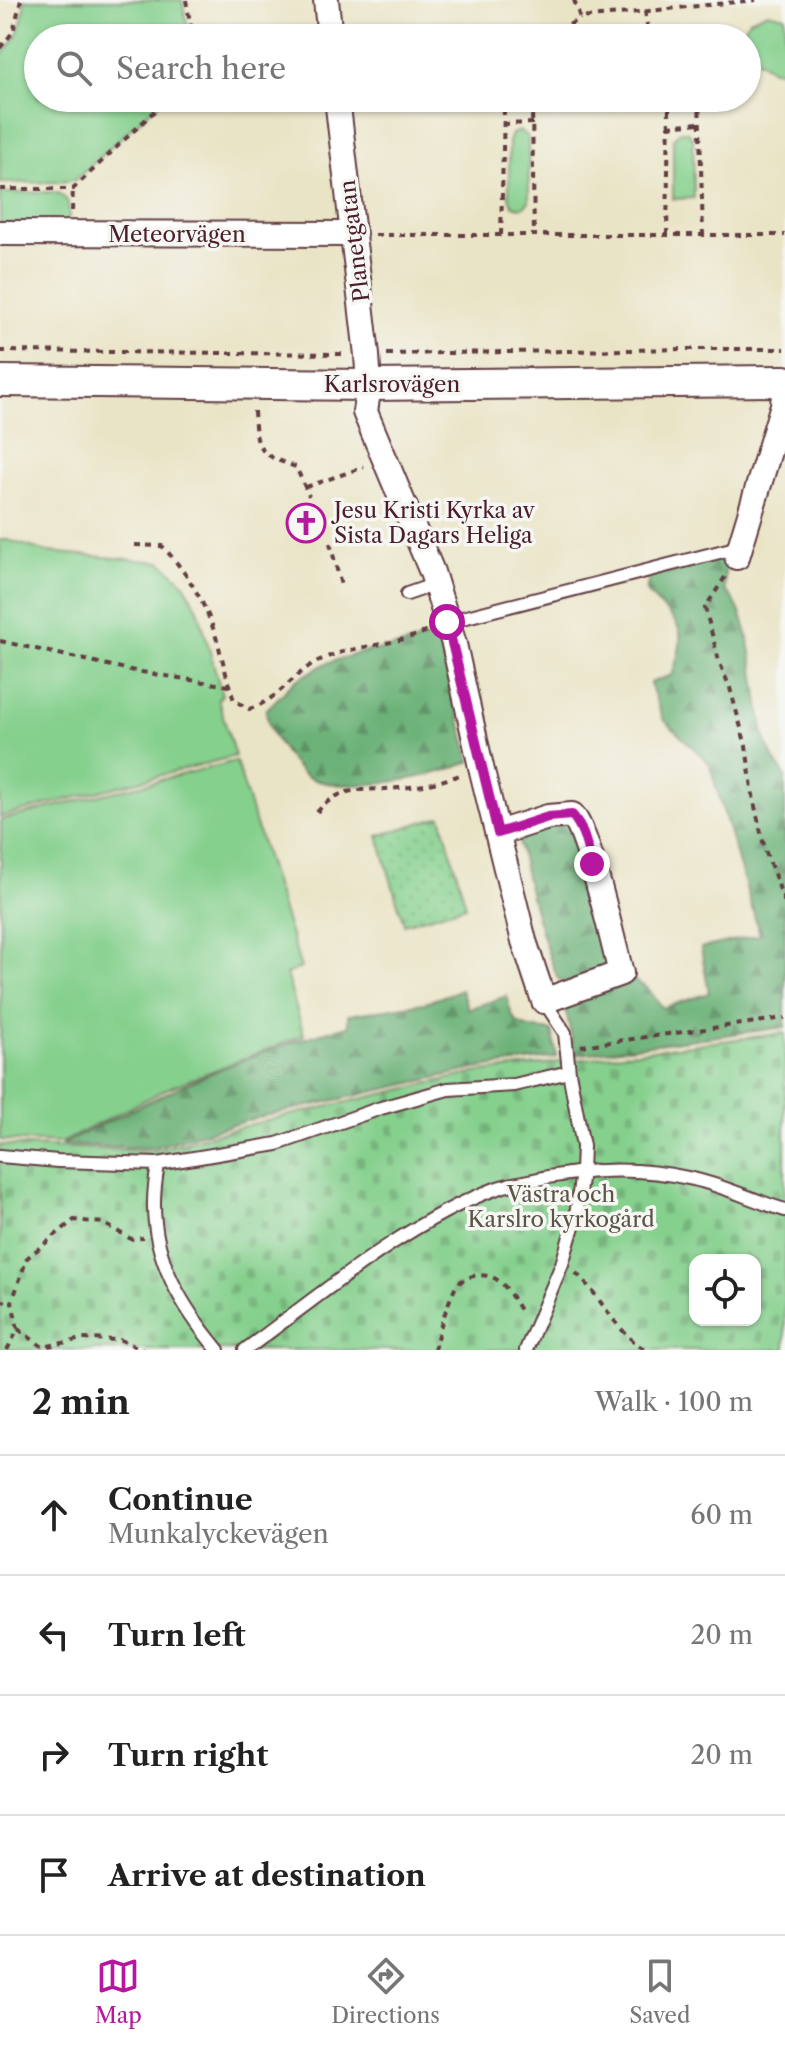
<!DOCTYPE html>
<html lang="en">
<head>
<meta charset="utf-8">
<style>
	body { margin:0; font-family:"Libre Caslon Text",serif; background:#f6f6f6; color:#222 }
	.controls { position:absolute; right:24px; bottom:24px; display:grid; overflow:hidden; border-radius:16px; box-shadow:0 2px 6px #0004 }
	.controls button { width:72px; height:72px; display:grid; place-items:center; padding:0; border:0; border-bottom:2px solid #e0e0e0; background:#fff; color:#222; font:40px sans-serif }
	.stop { position:absolute; width:24px; height:24px; margin:-18px; border:6px solid #b5179e; border-radius:50%; background:#fff }
	.stop.end { background:#b5179e; border-color:#fff; box-shadow:0 2px 8px #0008 }
	.list { margin:0; padding:0; list-style:none }
	h2 { display:flex; justify-content:space-between; align-items:center; height:104px; margin:0; padding:0 32px; font-size:34px }
	h2 small { font-size:26px; font-weight:400; color:#767676 }
	.list li { display:grid; grid-template-columns:52px 1fr auto; gap:24px; align-items:center; box-sizing:border-box; height:120px; padding:0 32px; border-top:2px solid #e0e0e0 }
	.list b { display:block; font-size:30px; white-space:nowrap }
	.list p { margin:0; font-size:26px; white-space:nowrap; color:#767676 }
	.list em { font-size:26px; font-style:normal; color:#767676 }
	.icon { flex:none; width:44px; height:44px; fill:none; stroke:currentColor; stroke-width:2; stroke-linecap:round; stroke-linejoin:round }
	.map { position:relative; flex:none; width:785px; height:1350px; overflow:hidden }
	.search { position:absolute; background:#fff; box-shadow:0 2px 6px #0004; left:24px; right:24px; top:24px; height:88px; display:flex; align-items:center; gap:20px; box-sizing:border-box; padding:0 28px; border-radius:44px; color:#767676; font-size:30px }
	.sheet { height:584px; background:#fff }
	nav { display:flex; justify-content:space-around; align-items:center; box-sizing:border-box; height:112px; border-top:2px solid #e0e0e0; background:#fff; font-size:22px; color:#767676 }
	nav a { display:grid; justify-items:center; gap:4px }
	nav .on { color:#b5179e }
	.map>svg:first-child { display:block }
</style>
</head>
<body>
<div class="map">
<svg width="785" height="1350" viewBox="0 0 785 1350">
	<defs>
		<pattern id="forest-firs" width="22" height="20" patternUnits="userSpaceOnUse" patternTransform="scale(2)"><rect width="22" height="20" fill="#6cb278"/><path d="M5 1l3.5 6h-7zM16 11l3.5 6h-7z" fill="#5b9063"/></pattern>
		<pattern id="cemetery-stones" width="16" height="16" patternUnits="userSpaceOnUse" patternTransform="scale(2)"><rect width="16" height="16" fill="#85d08d"/><path d="M2 7V4a2 2 0 0 1 4 0v3zM10 15v-3a2 2 0 0 1 4 0v3z" fill="#74b27a"/></pattern>
		<pattern id="garden-dots" width="8" height="8" patternUnits="userSpaceOnUse" patternTransform="scale(2)"><rect width="8" height="8" fill="#85d08d"/><path d="M2 2h.1M6 6h.1" fill="none" stroke="#74b27a" stroke-width="1.8" stroke-linecap="round"/></pattern>
	</defs>
	<rect width="100%" height="100%" fill="#f6f6f2"/>
	<filter id="ink" filterUnits="userSpaceOnUse"><feTurbulence type="fractalNoise" baseFrequency=".0125" numOctaves="2"/><feDisplacementMap in="SourceGraphic" scale="16" xChannelSelector="R" yChannelSelector="G"/><feConvolveMatrix kernelMatrix="1 2 1 2 8 2 1 2 1" color-interpolation-filters="sRGB"/></filter>
	<filter id="wash" filterUnits="userSpaceOnUse"><feTurbulence type="fractalNoise" baseFrequency=".006" numOctaves="4" result="noise"/><feDisplacementMap in="SourceGraphic" scale="32" xChannelSelector="R" yChannelSelector="G"/><feGaussianBlur stdDeviation="1.8" result="paint"/><feColorMatrix in="noise" values="0 0 0 0 0 0 0 0 0 0 0 0 0 0 0 0 0 1.4 0 .05"/><feComposite in="paint" operator="in"/></filter>
	<g filter="url(#wash)">
		<rect width="100%" height="100%" fill="#eae4c6"/>
		<path fill="#85d08d" stroke="#68785c" stroke-width="2" d="M25,0H182L190,38H38V98H164L75,180L60,182L0,183V57C19,37 22,26 25,0Z
			M768,12L785,16V71L772,70L747,52V38H656L655,35C670,28 676,27 688,38L705,37C712,26 720,22 733,27L736,32L743,31L749,20Z
			M519,131L527,136L528,140L529,201L527,204L521,208L513,206L509,198V142L512,134Z
			M680,131L688,132L693,138L694,198L673,199V139Z
			M55,192C68,197 69,204 69,217L65,222L0,223V193Z
			M0,540H8L47,552L161,562L183,582L198,609L222,695L218,699L235,756L0,817Z
			M236,761L301,968L286,974L304,1035L166,1089L61,1143L0,1140L1,820Z"/>
		<path fill="url(#forest-firs)" stroke="#5b6852" stroke-width="2" d="M725,556V591C753,610 756,704 765,738C768,751 778,765 785,776V1027L575,1055L564,1001L606,984L632,979L648,989L663,1008L709,993L701,948L760,935L709,763L663,719L650,683L672,675C690,625 679,626 646,591L650,573Z
			M437,635L471,761C436,778 343,795 308,777C295,770 276,741 270,728C268,723 267,716 266,710L296,680L327,663L360,653L400,646Z
			M567,821L612,965L568,983L558,979C540,934 527,886 518,838Z
			M461,990L468,1009L507,996C512,1029 522,1027 552,1031L557,1057L474,1069L260,1117L151,1148L61,1145C154,1098 247,1051 348,1026V1015L424,1003Z"/>
		<path fill="url(#cemetery-stones)" stroke="#68785c" stroke-width="2" fill-rule="evenodd" d="M785,1033V1350H0V1145L152,1151L264,1121L475,1073ZM695,1260H755V1320H695Z"/>
		<path fill="url(#garden-dots)" stroke="#68785c" stroke-width="2" d="M441,816L466,906L404,924L378,836Z"/>
	</g>
	<g filter="url(#ink)">
		<g fill="none" stroke-linecap="round" stroke-linejoin="round">
			<defs>
				<path id="service" d="M407,594L436,584
					M447,622L739,547
					M0,1156L58,1161L158,1164L277,1144L381,1108L448,1089L514,1085L569,1072L565,1033L544,1001
					M158,1164C156,1177 154,1189 154,1202C153,1260 182,1307 218,1350
					M245,1350C322,1294 405,1223 495,1189C504,1185 514,1184 524,1182C579,1169 637,1166 693,1179C725,1186 754,1201 785,1210
					M526,1350L562,1264L576,1216L582,1171L583,1146L569,1072"/>
				<path id="minor" d="M326,0L330,38
					M337,98L367,355L369,385L365,412L432,572L454,644L481,767L524,941L544,1001L621,973C613,943 589,832 572,815L548,817L498,833
					M0,233L354,234
					M737,557L783,405L785,383"/>
				<path id="tertiary" d="M0,381L369,385L785,381"/>
			</defs>
			<use href="#service" stroke="#623d42" stroke-width="16"/>
			<use href="#minor" stroke="#623d42" stroke-width="28"/>
			<use href="#tertiary" stroke="#623d42" stroke-width="34"/>
			<path stroke="#623d42" stroke-width="4" stroke-dasharray="6 6" stroke-linecap="butt" d="M186,0L193,38
				M574,0L580,18L756,0
				M645,11L647,25L659,38
				M549,38L580,18
				M0,48L13,32L21,0
				M520,98L529,101L532,108L534,235
				M687,98H691L697,105
				M699,98L703,235
				M532,108L536,98
				M503,124L533,123
				M668,126L699,123
				M0,189H73L168,98
				M72,211L73,189
				M375,235H785
				M501,235L504,108L506,102L516,98
				M667,235L669,109L675,99L680,98
				M0,351L343,354
				M387,354L687,349H785
				M254,411C256,451 259,454 296,467L309,496
				M306,487L364,467
				M330,543L341,585
				M135,545L162,546C190,575 210,611 220,651C225,668 228,684 234,700L249,709C277,701 292,675 316,662C351,644 392,647 427,631
				M725,577L705,608L719,661L730,688L746,746L754,802L765,850L785,903
				M0,641L135,671L229,686
				M317,812C343,783 363,792 398,788C420,787 440,782 460,775
				M581,1046L785,1018
				M576,1273C601,1296 616,1333 646,1350
				M0,1301L12,1302
				M18,1329L43,1347L82,1339L121,1340L143,1350
				M7,1350L18,1329L12,1302L27,1258L74,1220L103,1223L131,1239L143,1238
				M434,1350C436,1339 451,1291 458,1284C466,1275 484,1273 494,1278C507,1284 514,1302 522,1313"/>
			<use href="#service" stroke="#fff" stroke-width="12"/>
			<use href="#minor" stroke="#fff" stroke-width="24"/>
			<use href="#tertiary" stroke="#fff" stroke-width="30"/>
		</g>
	</g>
	<g fill="none" stroke-linecap="round" stroke-linejoin="round" filter="url(#ink)">
		<path stroke="#b5179e" stroke-width="10" d="M447,622L498,833L548,817L572,815C584,828 587,848 592,864"/>
	</g>
	<defs>
		<symbol id="church-ring" viewBox="-11 -11 22 22"><circle r="9.5" fill="#f6f6f2" stroke="#b5179e" stroke-width="1.5"/><path d="M-1.2-6h2.4v3.5h3.3v2.4h-3.3V6h-2.4V-.1h-3.3v-2.4h3.3Z" fill="#b5179e"/></symbol>
	</defs>
	<g fill-rule="evenodd">
		<use href="#church-ring" x="284" y="501" width="44" height="44"/>
	</g>
	<g text-anchor="middle" stroke-width="7" stroke-linejoin="round" paint-order="stroke">
		<g font-size="22" fill="#4a1f2b" stroke="#f6f6f2">
			<text x="177" y="242">Meteorvägen</text>
			<text transform="translate(354 241) rotate(-97)" y="8">Planetgatan</text>
			<text x="392" y="392">Karlsrovägen</text>
		</g>
		<g font-size="22" fill="#4a1f2b" stroke="#f6f6f2" text-anchor="start">
			<text x="334" y="518">Jesu Kristi Kyrka av<tspan x="334" dy="25">Sista Dagars Heliga</tspan></text>
		</g>
		<g font-size="22" fill="#5c5448" stroke="#f6f6f2">
			<text x="561" y="1202">Västra och<tspan x="561" dy="25">Karslro kyrkogård</tspan></text>
		</g>
	</g>
</svg>
<div class="controls">
<button><svg class="icon" aria-label="locate" viewBox="0 0 24 24"><circle cx="12" cy="12" r="6"/><path d="M12 2v4M12 18v4M2 12h4M18 12h4"/></svg></button>
</div>
<div class="stop" style="left:447px;top:622px"></div>
<div class="stop end" style="left:592px;top:864px"></div>
<div class="search"><svg class="icon" aria-label="search" viewBox="0 0 24 24"><circle cx="10" cy="10" r="6"/><path d="M15 15l6 6"/></svg>Search here</div>
</div>
<section class="sheet">
<h2>2 min<small>Walk · 100 m</small></h2>
<ul class="list">
<li><svg class="icon" aria-label="ahead" viewBox="0 0 24 24"><path d="M12 20V5M6 11l6-6 6 6"/></svg><div><b>Continue</b><p>Munkalyckevägen</p></div><em>60 m</em></li>
<li><svg class="icon" aria-label="left" viewBox="0 0 24 24"><path d="M17 20v-9H6M10 6l-5 5 5 5"/></svg><div><b>Turn left</b></div><em>20 m</em></li>
<li><svg class="icon" aria-label="right" viewBox="0 0 24 24"><path d="M7 20v-9h11M14 6l5 5-5 5"/></svg><div><b>Turn right</b></div><em>20 m</em></li>
<li><svg class="icon" aria-label="arrive" viewBox="0 0 24 24"><path d="M6 21V4h12l-3 4 3 4H6"/></svg><div><b>Arrive at destination</b></div></li>
</ul>
</section>
<nav>
<a class="on"><svg class="icon" aria-label="map" viewBox="0 0 24 24"><path d="M3 6l6-2 6 2 6-2v14l-6 2-6-2-6 2zM9 4v14M15 6v14"/></svg>Map</a>
<a><svg class="icon" aria-label="directions" viewBox="0 0 24 24"><path d="M12 3l9 9-9 9-9-9zM9 14v-3h6M13 9l2 2-2 2"/></svg>Directions</a>
<a><svg class="icon" aria-label="saved" viewBox="0 0 24 24"><path d="M7 4h10v16l-5-4-5 4z"/></svg>Saved</a>
</nav>
</body>
</html>
